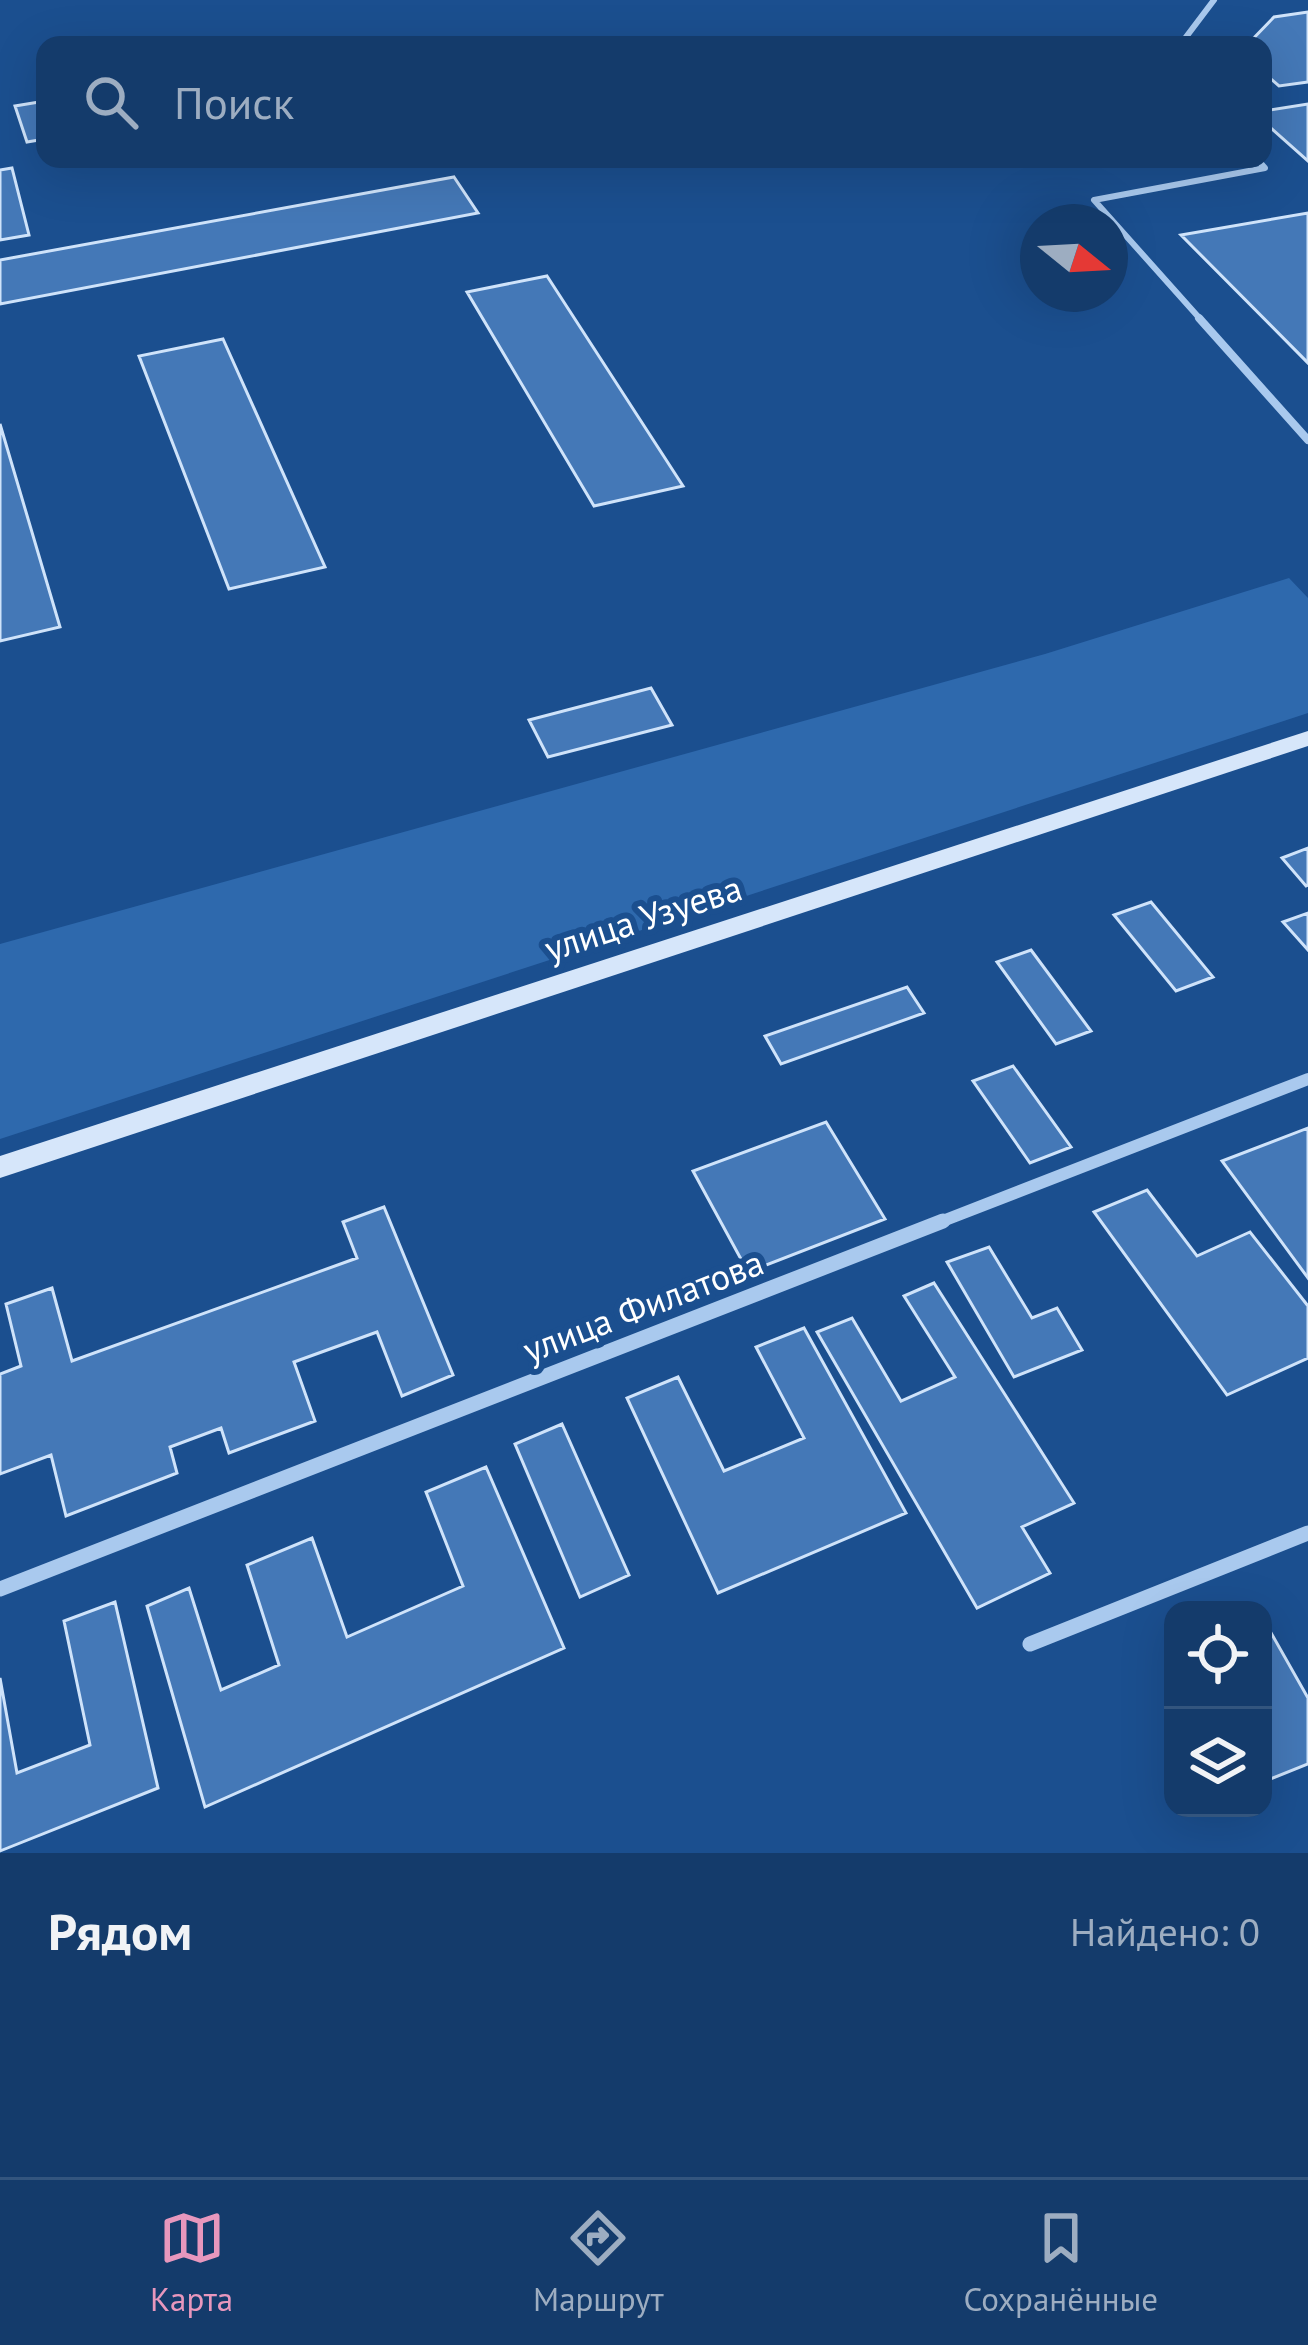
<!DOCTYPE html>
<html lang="ru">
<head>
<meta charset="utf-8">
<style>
	body { margin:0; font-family:"PT Sans",sans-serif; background:#214673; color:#f1f3f6 }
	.controls { position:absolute; right:36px; bottom:36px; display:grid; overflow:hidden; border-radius:24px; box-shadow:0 12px 48px #0002 }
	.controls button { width:108px; height:108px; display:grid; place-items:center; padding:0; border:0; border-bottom:3px solid #33557e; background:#143b6b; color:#f1f3f6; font:60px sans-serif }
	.compass { position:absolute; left:1020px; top:204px; width:108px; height:108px; border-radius:50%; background:#143b6b; box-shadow:0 12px 48px #0002; rotate:108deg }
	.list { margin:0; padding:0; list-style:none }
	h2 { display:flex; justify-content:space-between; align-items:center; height:156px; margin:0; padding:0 48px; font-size:51px }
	h2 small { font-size:39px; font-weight:400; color:#9dadc1 }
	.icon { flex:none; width:66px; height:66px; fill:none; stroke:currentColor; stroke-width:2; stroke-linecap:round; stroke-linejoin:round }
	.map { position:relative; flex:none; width:1308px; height:1853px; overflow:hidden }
	.search { position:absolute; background:#143b6b; box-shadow:0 12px 48px #0002; left:36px; right:36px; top:36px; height:132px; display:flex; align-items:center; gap:30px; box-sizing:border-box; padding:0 42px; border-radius:24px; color:#9dadc1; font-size:45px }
	.sheet { height:324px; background:#143b6b }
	nav { display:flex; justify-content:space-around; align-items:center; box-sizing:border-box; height:168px; border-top:3px solid #33557e; background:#143b6b; font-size:33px; color:#9dadc1 }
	nav a { display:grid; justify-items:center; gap:6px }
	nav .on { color:#e797bd }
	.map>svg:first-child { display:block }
</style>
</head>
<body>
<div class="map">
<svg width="1308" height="1853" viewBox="0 0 1308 1853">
	<rect width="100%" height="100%" fill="#1b4f8f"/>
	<path fill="#2e69ad" d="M1289,578L1308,598V713L0,1139V944L1045,654Z"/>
	<path fill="#4478b7" stroke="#cfe3fa" stroke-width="3" d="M1308,12V82L1279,86L1263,72V45H1247L1274,17Z
		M45,101V139L27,142L15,106Z
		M1308,104V161L1263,121V111Z
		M12,168L29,235L0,240V170Z
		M454,177L478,213L0,304V260Z
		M1308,213V363L1181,235Z
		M547,276L683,486L594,506L467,292Z
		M223,339L325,567L229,589L139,356Z
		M0,424L60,627L0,641Z
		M651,688L672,725L548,757L529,720Z
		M1308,848V885L1306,886L1282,858Z
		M1151,902L1213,977L1176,991L1114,915Z
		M1308,913V950L1283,922Z
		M1031,950L1091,1031L1056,1044L997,962Z
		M907,987L924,1013L781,1064L765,1036Z
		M1013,1066L1071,1147L1030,1163L973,1081Z
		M826,1122L885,1219L748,1272L693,1171Z
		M1308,1128V1278L1222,1161Z
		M1147,1190L1197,1256L1250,1232L1308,1306V1358L1227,1395L1094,1212Z
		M384,1207L453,1375L402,1396L377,1332L294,1362L315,1421L229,1453L221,1428L170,1447L177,1473L66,1516L51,1455L0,1474V1374L21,1366L6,1304L52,1288L72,1361L357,1258L343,1222Z
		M989,1247L1032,1318L1057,1308L1082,1350L1014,1377L947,1262Z
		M934,1283L1074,1503L1022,1527L1050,1573L977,1608L817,1332L852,1318L901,1401L955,1377L904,1296Z
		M804,1328L906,1513L718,1593L627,1398L678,1377L724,1471L804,1438L756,1347Z
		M562,1424L629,1575L580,1597L515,1444Z
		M486,1467L564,1648L205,1807L147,1606L189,1588L221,1690L279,1665L247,1565L312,1538L347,1637L463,1586L426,1492Z
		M115,1602L158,1788L0,1851V1678L17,1773L90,1745L64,1621Z
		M1266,1624L1308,1698V1764L1263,1782Z"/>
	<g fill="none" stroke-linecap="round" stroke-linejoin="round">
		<path stroke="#a9c9ee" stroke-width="6" d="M1180,45L1214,0
			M1202,321L1094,200L1265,168L1257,159"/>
		<path stroke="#a9c9ee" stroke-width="8" d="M1199,318L1308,440"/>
		<path stroke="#a9c9ee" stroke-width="12" d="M935,1224L1308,1079"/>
		<path stroke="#a9c9ee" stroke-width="15" d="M0,1589L943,1221
			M1030,1644L1308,1533"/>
		<path fill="#d6e6fa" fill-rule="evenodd" d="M1308,731V746L0,1178V1156Z"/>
	</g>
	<g text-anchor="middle" stroke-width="12" stroke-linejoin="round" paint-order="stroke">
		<g font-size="36" fill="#fff" stroke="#1b4f8f">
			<text transform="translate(643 918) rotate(-18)" y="13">улица Узуева</text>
			<text transform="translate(643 1306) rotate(-21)" y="13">улица Филатова</text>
		</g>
	</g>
</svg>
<div class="controls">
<button><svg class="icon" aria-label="locate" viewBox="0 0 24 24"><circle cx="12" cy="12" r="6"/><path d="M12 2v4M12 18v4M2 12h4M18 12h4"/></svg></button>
<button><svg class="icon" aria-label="layers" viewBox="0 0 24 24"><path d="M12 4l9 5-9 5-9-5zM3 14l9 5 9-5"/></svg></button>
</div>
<svg class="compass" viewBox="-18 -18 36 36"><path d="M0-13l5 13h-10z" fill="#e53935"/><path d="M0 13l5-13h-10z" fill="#9dadc1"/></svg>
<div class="search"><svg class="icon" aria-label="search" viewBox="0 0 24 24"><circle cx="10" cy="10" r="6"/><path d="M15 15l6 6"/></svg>Поиск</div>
</div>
<section class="sheet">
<h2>Рядом<small>Найдено: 0</small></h2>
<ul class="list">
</ul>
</section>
<nav>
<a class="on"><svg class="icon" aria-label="map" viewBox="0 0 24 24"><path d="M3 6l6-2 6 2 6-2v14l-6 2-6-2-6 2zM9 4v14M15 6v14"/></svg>Карта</a>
<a><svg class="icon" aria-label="directions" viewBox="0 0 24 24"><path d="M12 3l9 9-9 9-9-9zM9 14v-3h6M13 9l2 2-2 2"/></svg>Маршрут</a>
<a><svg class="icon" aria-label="saved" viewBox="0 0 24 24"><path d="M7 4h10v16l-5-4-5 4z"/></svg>Сохранённые</a>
</nav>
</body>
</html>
